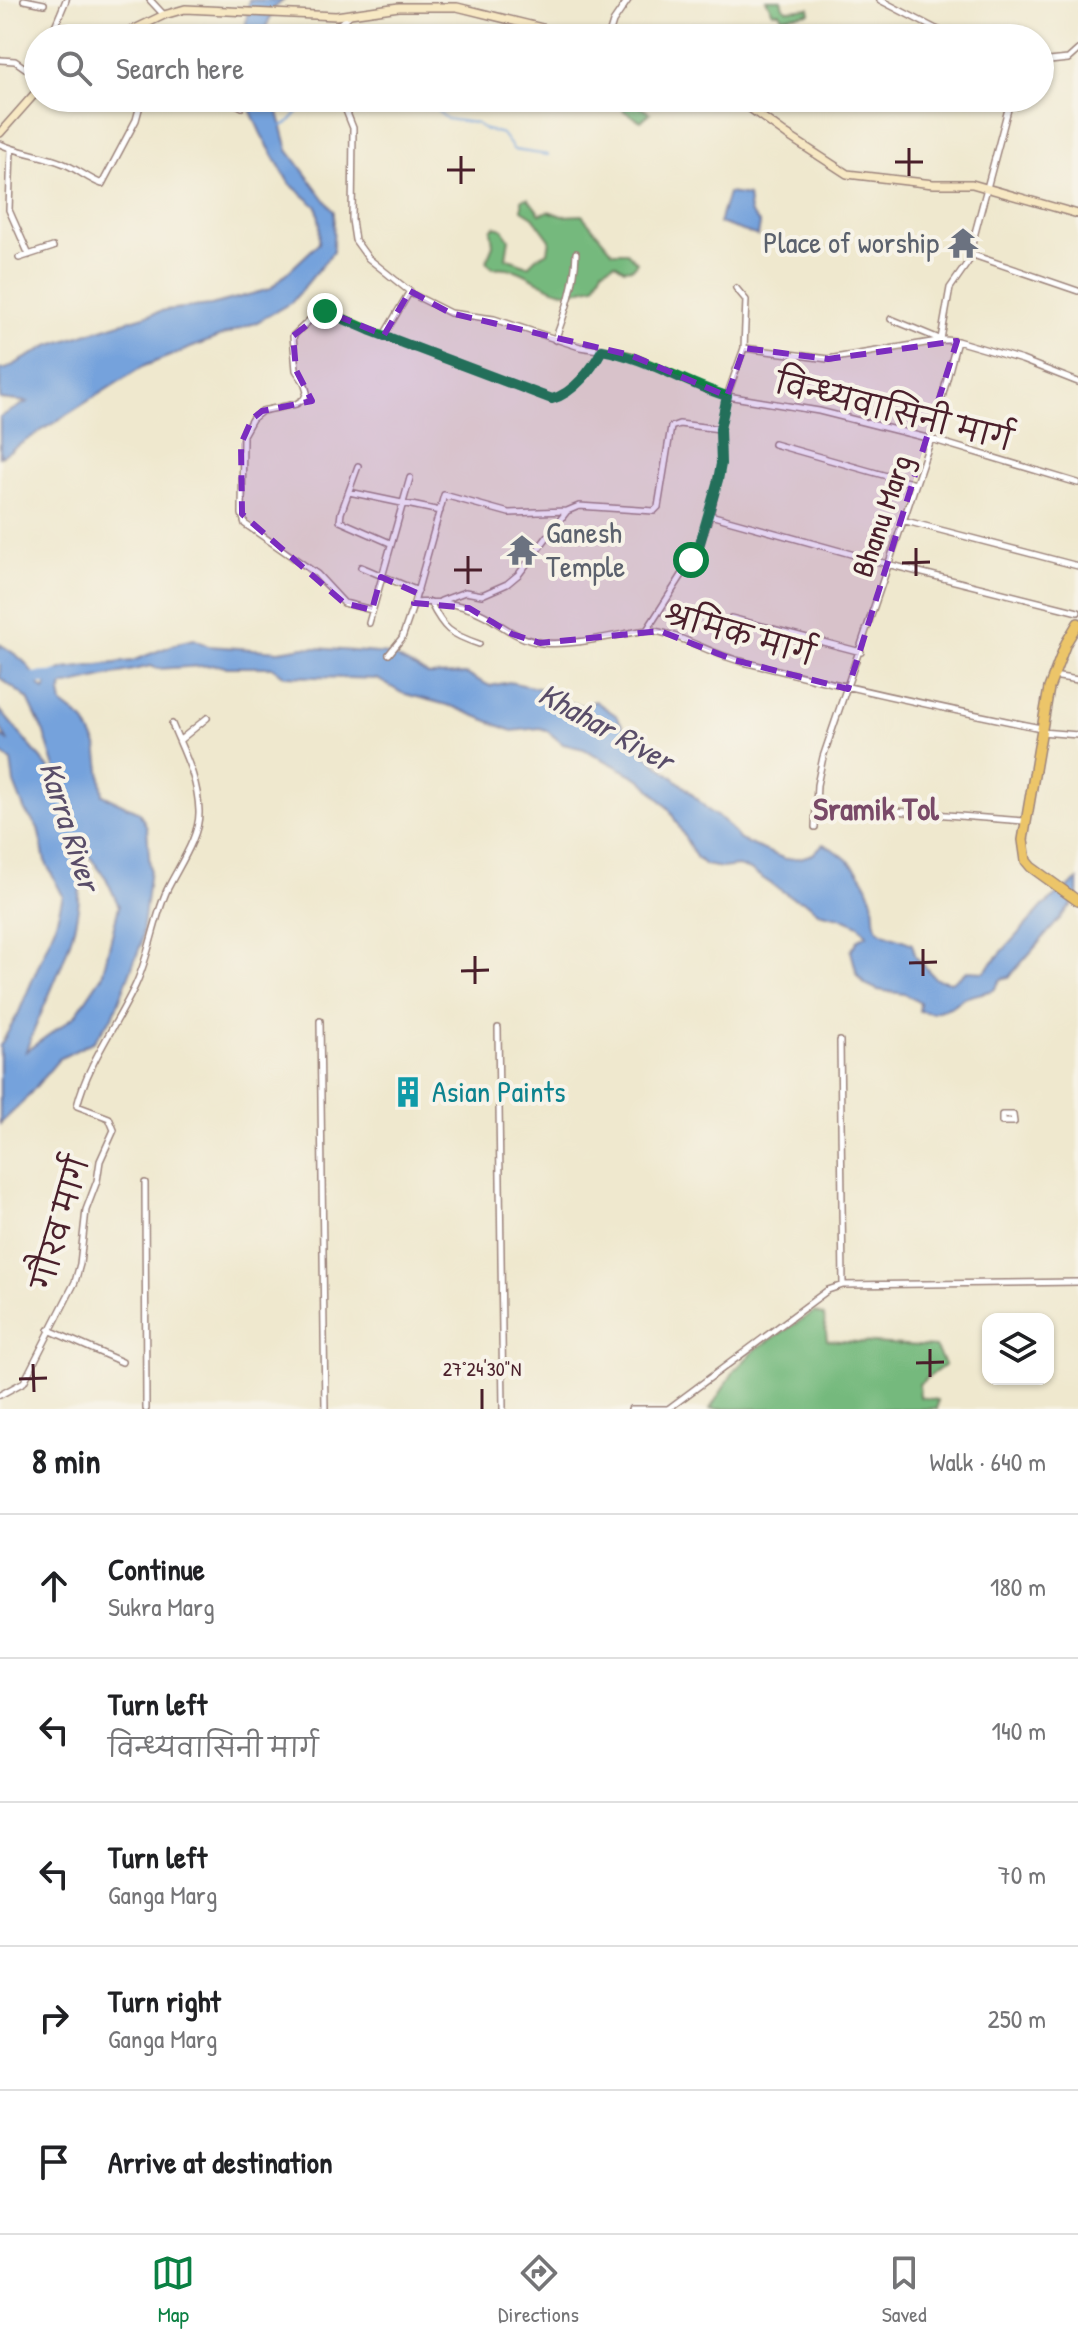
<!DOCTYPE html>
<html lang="en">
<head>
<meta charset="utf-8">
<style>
	body { margin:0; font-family:"Patrick Hand","Playpen Sans Deva",sans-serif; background:#f6f6f6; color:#202124 }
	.controls { position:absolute; right:24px; bottom:24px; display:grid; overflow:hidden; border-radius:16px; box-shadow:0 2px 6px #0004 }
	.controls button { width:72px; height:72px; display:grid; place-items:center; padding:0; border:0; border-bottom:2px solid #e0e0e0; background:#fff; color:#202124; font:40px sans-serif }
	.stop { position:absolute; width:24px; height:24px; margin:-18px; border:6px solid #0b8043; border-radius:50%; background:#fff }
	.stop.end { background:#0b8043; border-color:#fff; box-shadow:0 2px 8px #0008 }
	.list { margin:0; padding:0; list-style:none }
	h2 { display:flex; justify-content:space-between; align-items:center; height:104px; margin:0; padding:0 32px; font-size:34px }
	h2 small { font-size:26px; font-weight:400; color:#757577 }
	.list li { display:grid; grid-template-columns:52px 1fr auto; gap:24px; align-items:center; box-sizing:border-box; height:144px; padding:0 32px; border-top:2px solid #e0e0e0 }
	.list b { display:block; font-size:30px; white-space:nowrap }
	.list p { margin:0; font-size:26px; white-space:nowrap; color:#757577 }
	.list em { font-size:26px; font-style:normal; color:#757577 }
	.icon { flex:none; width:44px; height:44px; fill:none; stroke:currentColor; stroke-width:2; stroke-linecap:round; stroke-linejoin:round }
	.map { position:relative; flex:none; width:1078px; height:1409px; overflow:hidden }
	.search { position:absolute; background:#fff; box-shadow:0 2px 6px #0004; left:24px; right:24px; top:24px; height:88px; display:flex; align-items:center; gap:20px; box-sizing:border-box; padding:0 28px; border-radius:44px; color:#757577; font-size:30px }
	.sheet { height:824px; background:#fff }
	nav { display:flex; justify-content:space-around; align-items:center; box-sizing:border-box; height:112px; border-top:2px solid #e0e0e0; background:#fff; font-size:22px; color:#757577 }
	nav a { display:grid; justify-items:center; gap:4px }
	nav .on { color:#0b8043 }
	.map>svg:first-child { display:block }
</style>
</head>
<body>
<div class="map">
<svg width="1078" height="1409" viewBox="0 0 1078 1409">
	<rect width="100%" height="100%" fill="#f7f3e8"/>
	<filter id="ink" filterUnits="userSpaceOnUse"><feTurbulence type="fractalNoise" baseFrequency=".0125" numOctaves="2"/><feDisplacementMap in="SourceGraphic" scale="16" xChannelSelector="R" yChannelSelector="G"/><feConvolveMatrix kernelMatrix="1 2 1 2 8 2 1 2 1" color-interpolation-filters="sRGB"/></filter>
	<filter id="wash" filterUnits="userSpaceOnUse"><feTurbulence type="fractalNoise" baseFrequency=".006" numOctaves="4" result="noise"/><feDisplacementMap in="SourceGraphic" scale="32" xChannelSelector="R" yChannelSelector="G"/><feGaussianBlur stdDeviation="1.8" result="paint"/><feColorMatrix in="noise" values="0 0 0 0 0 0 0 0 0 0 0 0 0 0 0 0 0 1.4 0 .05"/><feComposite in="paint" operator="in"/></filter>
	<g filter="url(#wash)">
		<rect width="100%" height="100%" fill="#efe8ce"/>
		<path fill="#75b97d" stroke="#606c54" stroke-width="2" d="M766,0H781L783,7L788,10L809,8L810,13L782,17L779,12H773Z
			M619,98H626L624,102L634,103L650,113L641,121L624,111Z
			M528,198L540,214L549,211L562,216L582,215L613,252H627L637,262L633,268L624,269L615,263L603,269L595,286C586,287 578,291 570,292C543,293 524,263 493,268L486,262L493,245L491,230L495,226L502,229L509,239L506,258L528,266L537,257L548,252L550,240L533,217L522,210V199Z
			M814,1312L824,1316L827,1340L935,1347L945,1365L919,1384L920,1397L938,1400L937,1409H710L735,1370L756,1349Z"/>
		<path fill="#74a2dc" stroke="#5f6084" stroke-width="2" fill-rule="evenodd" d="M249,0H284L275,7L261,38H244Z
			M245,98H270L278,112L288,150L334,212L333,252L292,302L257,322L142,367L0,457V417L27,402L0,399V369H6L48,346L117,324L165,310L211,305L270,289L319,243L320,225L317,207L289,183L261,134Z
			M728,193L748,196L750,212L760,224L758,236L719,223Z
			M194,639L208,646L238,648L279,651L304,647L389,654L429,675L466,674L490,686L509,682L547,690L562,701L571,703L584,706L595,701L617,716L633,744L687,789L711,813L723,820L740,840L785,859L800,858L813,854L823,844C848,856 869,877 873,905C875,913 872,922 878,929C885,936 903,939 912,944L916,957L936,979L951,982L967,971L984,972L1043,906L1078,880V898L1009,977L1001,979L994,990L963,998L950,1007L932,1013L919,1011L920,1003L904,994L878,990L865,984L857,974L851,951L859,939L867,935L859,925L840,917L818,912L806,902L793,898L750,870L738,866L722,868L705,865L696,857L669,809L642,780L584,749L563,744L546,730L540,728L512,731L454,707L402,693L377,679L285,676L272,667H225L217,665L157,669L151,666L63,686L60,693L62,704L84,721L97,745L103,795L139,812L147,827L150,869L141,944L114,1014L94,1041L59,1059L23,1102L0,1124V1046L19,1012L55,926L63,896L45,861L38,828L25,811L14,783L11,761L0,752V736L7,740L0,727V710L59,780L44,733L28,699L0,678V644C10,651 21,657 28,666C35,675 35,683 44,690L52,675L64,669L132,661L181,642ZM86,852L106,878L119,906L102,976L75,1016L26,1051C41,1008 69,959 77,914C81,893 79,873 86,852Z"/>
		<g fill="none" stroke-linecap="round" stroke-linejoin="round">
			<path stroke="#74a2dc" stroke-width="2" d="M375,98L393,103L415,98L420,108L435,109L447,119L475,123L486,130L502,134L514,150L548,155
				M279,127L288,123L301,109L324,98"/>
			<path stroke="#74a2dc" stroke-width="12" d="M0,656L29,679L67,677"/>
		</g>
	</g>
	<g filter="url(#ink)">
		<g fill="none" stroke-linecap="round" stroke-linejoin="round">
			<defs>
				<path id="minor" d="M24,0L44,4
					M150,0L164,15
					M880,0L936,29L959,38
					M50,38L66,0
					M141,38L143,26
					M332,38L336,27L350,15
					M608,38L613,22L628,0
					M0,60L15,61L38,77
					M1040,62L1068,59L1078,50
					M225,98L242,107
					M341,98L353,128L352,220L355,240L368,258L414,295L450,313L494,319L580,347L630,355L705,389L727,396L819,411L931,439L1078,483
					M1011,98L971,248L973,255L1078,291
					M0,144C20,153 42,155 62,163C76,168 88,179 102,184L136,120L142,98
					M11,149L9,210L29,255
					M19,258L53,247
					M891,319L942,340
					M384,335L410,291
					M941,339L950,288L973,255
					M555,340C566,311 575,284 576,253
					M744,348L828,359L944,340L957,341
					M774,444L915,484
					M358,466L341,513L340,521L390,543
					M349,492L440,511
					M710,515L887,564L1078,612
					M902,520L1078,566
					M361,567L418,591
					M441,601L465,592L482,595L507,584L519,574L567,511L579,506L654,511L658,507L671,427L679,424L720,429
					M430,602C444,630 450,634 479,644
					M414,603L444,495L509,513L567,511
					M372,610L344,603L317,574L245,524L242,514L243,435L252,419L262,411L296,404L304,399L307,392L304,382L296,370L293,336L315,315L325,311L332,312L369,330L552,399C574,393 592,369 602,350
					M731,618L861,652
					M369,623L410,478
					M647,630L698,550L710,515L721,464L720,429L727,396L744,348L746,300L736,288
					M389,654L402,638L414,603C442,600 467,604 491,619C508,630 521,640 542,643C576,646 613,635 647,630C679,633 708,653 740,661C840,686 940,708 1041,728
					M1053,676L1078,680
					M1041,732L1078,735
					M180,740L207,718
					M895,811L1024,821
					M815,827L817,785L823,757L931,439L957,341L1022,360L1078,382
					M320,1021L325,1409
					M498,1028L503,1409
					M840,1041L843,1285
					M1002,1115H1013L1014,1122H1002Z
					M145,1183L146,1409
					M49,1330L122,1362
					M0,1395L24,1382L75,1282L80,1264L86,1210L97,1181L100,1161L114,1130L109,1118L77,1106C88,1062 117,1025 136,984C150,953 154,919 167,890C178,867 200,837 199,811C198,778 184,753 172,724
					M631,1409H667
					M668,1409L828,1290L843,1285L1078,1282"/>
				<path id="secondary" d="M116,38L164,15L185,9L336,16L399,7H457L583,38
					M736,98L787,135L847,174L933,184H972L1078,214
					M0,133L38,90"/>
				<path id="trunk" d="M1078,623L1066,643L1049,688L1023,840L1026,861L1031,867L1078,901"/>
			</defs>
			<use href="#minor" stroke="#9c847c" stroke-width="8"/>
			<use href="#secondary" stroke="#9c847c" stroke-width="10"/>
			<use href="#trunk" stroke="#9c847c" stroke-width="12"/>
			<use href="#minor" stroke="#fff" stroke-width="5"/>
			<use href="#secondary" stroke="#f7e8c3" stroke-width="7"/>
			<use href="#trunk" stroke="#ecc569" stroke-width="9"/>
		</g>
	</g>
	<g fill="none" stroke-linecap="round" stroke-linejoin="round" filter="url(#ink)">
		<path stroke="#0b8043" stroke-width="10" d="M325,311L369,330L552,399C574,393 592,369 602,350C647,358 684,383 727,396L720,429L721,464L718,480L698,550L691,560"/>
	</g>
	<path fill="#7b2cbf" fill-opacity="0.2" stroke="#7b2cbf" stroke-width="6" stroke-dasharray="16 10" stroke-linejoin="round" d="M410,291L450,313L630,355L727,396L744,348L828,359L957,341L848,689L734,660L660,631L540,643L512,634L469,608L414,603L417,593L381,577L372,610L344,603L242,514L241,444L252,419L262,411L312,401L296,370L293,336L325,311L384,335Z"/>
	<path fill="none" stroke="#4a1f2b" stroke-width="3" d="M909,148V176M461,156V184M895,162H923M447,170H475M916,548V576M468,556V584M902,563L930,562M454,570H482M923,949V976M475,956V984M909,963L937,962M461,971L489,970M930,1349V1377M916,1363L944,1362M33,1364L34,1392M19,1379L47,1378M482,1389V1409"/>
	<defs>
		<symbol id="temple-bare" viewBox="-9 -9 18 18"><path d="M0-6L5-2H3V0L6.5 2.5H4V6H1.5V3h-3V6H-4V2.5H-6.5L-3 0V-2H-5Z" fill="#6b7280" stroke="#f7f3e8" stroke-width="2.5" paint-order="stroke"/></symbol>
		<symbol id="building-bare" viewBox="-9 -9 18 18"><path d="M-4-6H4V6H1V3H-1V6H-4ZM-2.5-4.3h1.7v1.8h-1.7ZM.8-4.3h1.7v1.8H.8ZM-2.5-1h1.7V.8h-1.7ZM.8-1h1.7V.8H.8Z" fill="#0f9aa8" stroke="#f7f3e8" stroke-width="2.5" paint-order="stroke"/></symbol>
	</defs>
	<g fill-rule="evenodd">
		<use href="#temple-bare" x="941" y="221" width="44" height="44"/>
		<use href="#temple-bare" x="500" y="528" width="44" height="44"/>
		<use href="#building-bare" x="386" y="1070" width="44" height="44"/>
	</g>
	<g text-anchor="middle" stroke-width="8" stroke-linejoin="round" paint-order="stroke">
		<g font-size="30" fill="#5b616d" stroke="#f7f3e8" text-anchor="end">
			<text x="939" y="253">Place of worship</text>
			<text x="546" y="543" text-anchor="start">Ganesh<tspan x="546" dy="34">Temple</tspan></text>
		</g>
		<g font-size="30" fill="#4a1f2b" stroke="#f7f3e8">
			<text transform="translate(894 412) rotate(14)" y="10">विन्ध्यवासिनी मार्ग</text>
			<text transform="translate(882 516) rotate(-71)" y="10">Bhanu Marg</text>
			<text transform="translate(739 635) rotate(16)" y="10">श्रमिक मार्ग</text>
			<text transform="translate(61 1223) rotate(-74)" y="10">गौरव मार्ग</text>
		</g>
		<g font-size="30" fill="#0d838f" stroke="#f7f3e8" text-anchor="start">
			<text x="432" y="1102">Asian Paints</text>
		</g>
		<g font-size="32" font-style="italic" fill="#594d69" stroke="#f7f3e8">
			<text transform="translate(606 727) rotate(29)" y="11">Khahar River</text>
			<text transform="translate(70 826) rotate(72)" y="11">Karra River</text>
		</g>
		<g font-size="32" font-weight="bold" fill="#794a68" stroke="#f7f3e8">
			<text x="876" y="820">Sramik Tol</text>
		</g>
	</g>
	<g font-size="20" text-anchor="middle" fill="#4a1f2b" stroke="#f7f3e8" stroke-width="8" stroke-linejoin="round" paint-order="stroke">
		<text x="482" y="1376">27°24'30"N</text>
	</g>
</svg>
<div class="controls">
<button><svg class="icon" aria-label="layers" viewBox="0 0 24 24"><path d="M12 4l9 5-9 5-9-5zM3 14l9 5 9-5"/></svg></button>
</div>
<div class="stop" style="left:691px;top:560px"></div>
<div class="stop end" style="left:325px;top:311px"></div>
<div class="search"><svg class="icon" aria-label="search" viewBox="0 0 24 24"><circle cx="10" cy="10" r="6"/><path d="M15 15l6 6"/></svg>Search here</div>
</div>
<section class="sheet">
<h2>8 min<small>Walk · 640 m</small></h2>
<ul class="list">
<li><svg class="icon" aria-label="ahead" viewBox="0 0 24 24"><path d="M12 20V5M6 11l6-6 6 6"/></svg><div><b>Continue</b><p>Sukra Marg</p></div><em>180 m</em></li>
<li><svg class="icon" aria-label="left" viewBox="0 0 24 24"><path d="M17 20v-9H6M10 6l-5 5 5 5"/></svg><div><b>Turn left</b><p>विन्ध्यवासिनी मार्ग</p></div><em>140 m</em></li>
<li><svg class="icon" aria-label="left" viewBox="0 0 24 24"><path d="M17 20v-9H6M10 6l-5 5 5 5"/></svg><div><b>Turn left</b><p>Ganga Marg</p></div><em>70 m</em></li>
<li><svg class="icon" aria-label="right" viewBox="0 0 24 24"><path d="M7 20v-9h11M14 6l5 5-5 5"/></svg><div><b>Turn right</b><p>Ganga Marg</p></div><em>250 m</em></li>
<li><svg class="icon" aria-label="arrive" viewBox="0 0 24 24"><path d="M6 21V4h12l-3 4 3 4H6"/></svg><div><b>Arrive at destination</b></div></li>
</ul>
</section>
<nav>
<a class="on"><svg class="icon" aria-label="map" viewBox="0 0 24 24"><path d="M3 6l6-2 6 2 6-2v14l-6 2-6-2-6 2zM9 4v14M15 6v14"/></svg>Map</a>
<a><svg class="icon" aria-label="directions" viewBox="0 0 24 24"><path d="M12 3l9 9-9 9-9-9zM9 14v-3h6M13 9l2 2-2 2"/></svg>Directions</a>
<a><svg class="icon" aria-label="saved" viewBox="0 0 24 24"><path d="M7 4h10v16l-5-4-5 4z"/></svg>Saved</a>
</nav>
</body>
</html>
